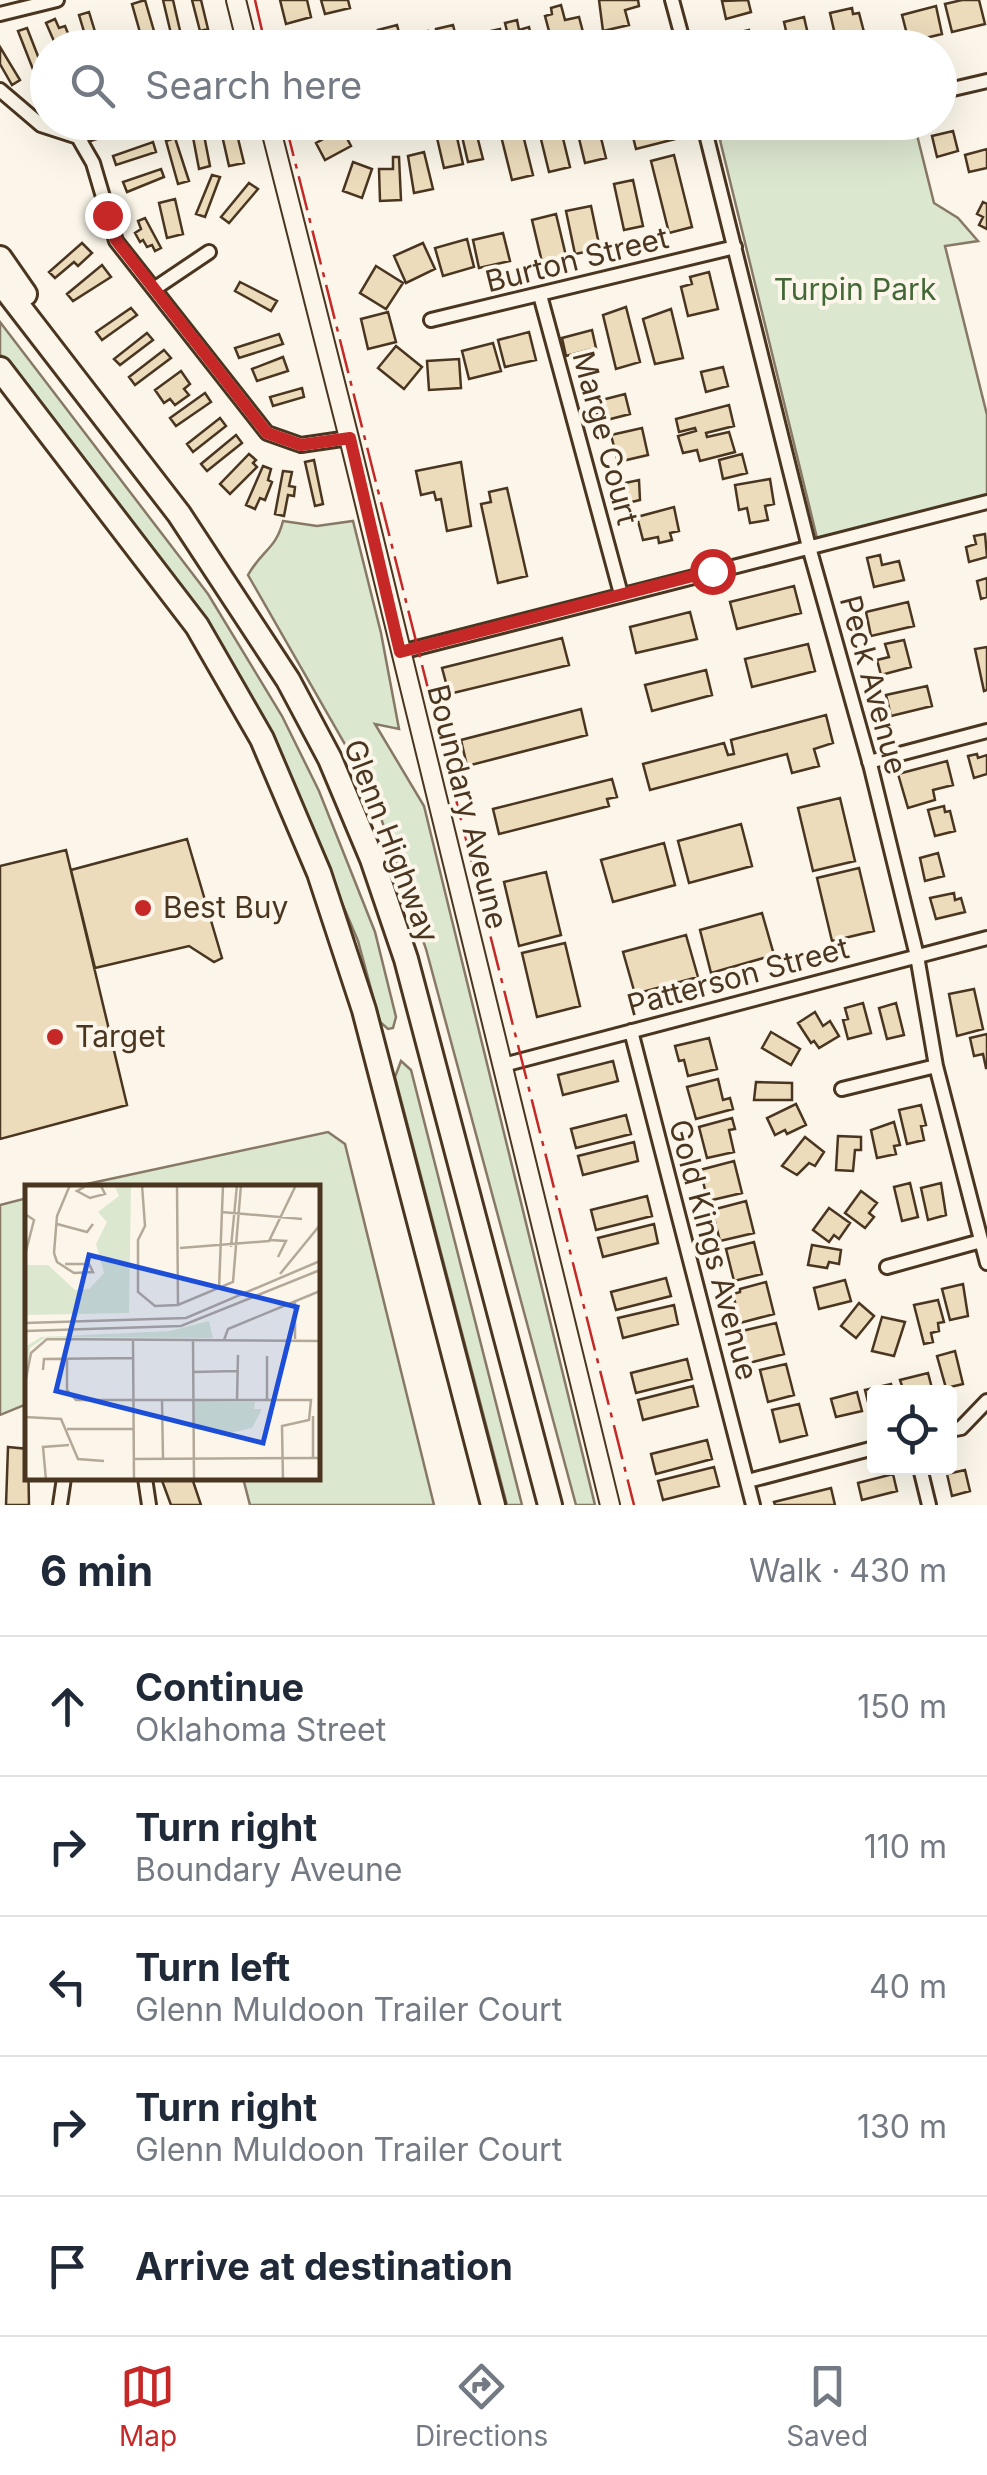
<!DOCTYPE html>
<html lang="en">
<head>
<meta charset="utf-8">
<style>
	body { margin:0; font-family:Inter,sans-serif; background:#f2f2f3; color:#1f2937 }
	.controls { position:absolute; right:30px; bottom:30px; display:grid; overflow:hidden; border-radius:10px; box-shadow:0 10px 40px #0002 }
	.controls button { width:90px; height:90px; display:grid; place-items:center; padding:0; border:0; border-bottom:2px solid #e0e1e3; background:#fff; color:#1f2937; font:50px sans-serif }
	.stop { position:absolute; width:30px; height:30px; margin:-22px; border:8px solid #c62828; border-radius:50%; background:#fff }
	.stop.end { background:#c62828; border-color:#fff; box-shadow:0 2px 10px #0008 }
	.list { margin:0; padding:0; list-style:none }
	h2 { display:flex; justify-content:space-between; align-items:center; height:130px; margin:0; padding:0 40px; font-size:42px }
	h2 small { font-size:32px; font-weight:400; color:#747a83 }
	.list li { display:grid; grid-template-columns:65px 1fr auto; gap:30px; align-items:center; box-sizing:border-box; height:140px; padding:0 40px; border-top:2px solid #e0e1e3 }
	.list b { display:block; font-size:38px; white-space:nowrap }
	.list p { margin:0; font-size:32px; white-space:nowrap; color:#747a83 }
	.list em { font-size:32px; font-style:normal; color:#747a83 }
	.icon { flex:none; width:55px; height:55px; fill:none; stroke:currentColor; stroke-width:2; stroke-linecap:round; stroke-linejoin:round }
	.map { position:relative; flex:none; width:987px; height:1505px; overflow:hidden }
	.search { position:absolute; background:#fff; box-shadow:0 10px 40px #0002; left:30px; right:30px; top:30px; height:110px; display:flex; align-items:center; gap:25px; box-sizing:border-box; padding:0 35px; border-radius:55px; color:#747a83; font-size:38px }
	.sheet { height:830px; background:#fff }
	nav { display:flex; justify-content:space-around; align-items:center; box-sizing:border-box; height:140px; border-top:2px solid #e0e1e3; background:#fff; font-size:28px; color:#747a83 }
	nav a { display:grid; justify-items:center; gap:5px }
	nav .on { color:#c62828 }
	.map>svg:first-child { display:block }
</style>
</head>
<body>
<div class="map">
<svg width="987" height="1505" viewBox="0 0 987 1505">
	<rect width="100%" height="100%" fill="#fbf6e9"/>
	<path fill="#dce7d0" stroke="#887966" stroke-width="2.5" d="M751,122L914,123L934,203L958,218L978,241L945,246L987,415V496L817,538L720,140L723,138L720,123L743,125Z
		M0,322L208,594L282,716L319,791L375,932L396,1017L393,1028L388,1029L380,1022L358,941L295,791L191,601L0,354Z
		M283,521L317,526L353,521L381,633L399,729L375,724L424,806L595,1505H576L426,949L382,821L358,767L248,575C262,550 276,549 283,521Z
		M401,1061L411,1070L522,1505H507L395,1077Z
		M328,1132L345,1144L434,1505H250L243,1478H318V1188L73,1187Z
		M27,1198V1404L0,1415V1205Z"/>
	<path fill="#ecdcbc" stroke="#4a3520" stroke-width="2.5" d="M145,0L156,38L143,43L132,4Z
		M163,0H173L181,35L172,38Z
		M192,0H201L208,29L200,31Z
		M280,0H307L311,17L286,24Z
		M321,0H348L350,8L325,14Z
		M599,0H638L639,6L625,10L629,25L603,31Z
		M748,0L751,12L726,19L722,1Z
		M962,0H979L985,24L952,32L945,4Z
		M561,5L565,20L579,17L583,32L575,34L576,40L553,46L545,16L552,14L551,8Z
		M936,6L942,34L909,42L902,15Z
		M852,8L853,14L859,13L864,32L836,39L830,13Z
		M89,12L100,48H89L79,15Z
		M804,17L810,43L790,48L784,22Z
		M55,19L59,28L65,26L74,48H57L46,23Z
		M517,20L519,30L529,27L533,44L511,48L505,23Z
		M397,25L403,48H382L378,30Z
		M453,25L459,48H440L436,29Z
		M27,28L43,69L34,72L18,31Z
		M500,29L504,48H470L468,36Z
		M749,30L753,48H726L723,36Z
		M428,31L432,48H413L410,35Z
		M362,34L367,48H346L344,41Z
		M0,47L20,80L12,85L0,64Z
		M219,122H234L244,163L229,166Z
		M559,122L570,167L549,172L538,127Z
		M575,122H597L606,158L585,163Z
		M642,122H671L675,139L636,149L630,125Z
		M475,128L483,159L468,162L461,132Z
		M342,129L351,146L325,160L316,143Z
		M203,130L210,166L199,169L192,132Z
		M522,131L533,175L512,180L501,136Z
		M953,131L958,151L937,157L932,136Z
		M456,133L463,164L444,168L437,138Z
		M175,138L189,181L178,184L166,141Z
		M153,142L156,152L116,165L113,156Z
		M987,149V168L969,172L965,155Z
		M424,152L433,189L414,193L408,156Z
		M674,155L692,227L669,233L651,161Z
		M393,157H399L401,200L380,201L379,169H393Z
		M353,162L372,169L362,198L343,191Z
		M161,169L164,177L127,192L123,182Z
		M212,175L220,177L205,217L196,214Z
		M633,180L643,226L624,230L614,184Z
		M249,183L258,189L229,223L221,217Z
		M175,199L183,234L167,238L159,203Z
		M983,202L987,204V229L979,225L983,217L977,214Z
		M591,206L600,249L575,254L566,211Z
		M556,214L566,256L542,262L532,220Z
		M145,218L161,248L155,251L152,245L147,247L143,240L140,242L135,233L141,229L138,221Z
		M503,233L510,261L479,268L473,240Z
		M467,239L474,267L443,276L435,248Z
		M82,243L92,253L78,266L74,262L55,278L49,272Z
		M423,243L435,269L406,283L394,256Z
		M102,265L111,277L73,301L67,294Z
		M376,266L403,283L386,309L360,293Z
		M709,272L718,309L688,316L681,287L692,284L690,277Z
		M240,282L277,301L271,311L235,291Z
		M626,307L640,362L616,369L603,315Z
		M131,308L137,315L102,340L96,332Z
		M671,309L683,358L655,364L643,319Z
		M388,312L396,342L368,349L361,319Z
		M592,330L596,348L566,356L562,338Z
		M529,332L536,360L505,367L498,340Z
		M147,333L153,340L120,365L114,359Z
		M279,334L283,344L239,358L235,348Z
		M493,343L501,371L469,379L462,351Z
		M396,346L422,367L404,389L378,368Z
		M164,350L171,358L135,385L129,377Z
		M283,357L288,371L257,381L252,369Z
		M459,359L461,388L429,390L427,361Z
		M723,367L728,386L706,392L701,372Z
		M181,371L190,384L184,389L189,395L175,405L170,399L164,403L155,390Z
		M302,388L304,397L273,406L270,397Z
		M205,393L211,402L176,426L170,418Z
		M625,394L630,414L599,422L594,402Z
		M729,405L734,426L706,433L707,437L729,432L735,452L700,461L697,450L683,453L678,436L696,431L695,428L679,432L676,419Z
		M220,418L226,426L193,452L187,444Z
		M642,428L648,455L618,462L611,435Z
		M236,435L242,443L207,471L201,464Z
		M249,454L256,460L253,463L257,467L230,494L220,484Z
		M742,454L747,473L723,479L719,460Z
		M314,460L323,504L315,506L305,462Z
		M461,462L471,526L447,531L441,499L436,500L434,492L421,495L416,471Z
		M263,466L271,469L268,480L272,482L265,500L260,498L255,509L246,505Z
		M283,471L292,472L289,486L295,487L294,496L288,495L284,516L275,514Z
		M770,479L774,504L765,506L768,520L750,523L747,508L739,510L735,485Z
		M639,480L640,500L615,506L611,486Z
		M507,488L527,576L498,583L481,504L491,502L489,492Z
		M674,507L679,531L670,533L672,540L659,543L658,537L643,540L637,517Z
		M985,534L987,557L969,562L966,547L976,544L974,536Z
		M880,555L882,565L899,561L904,580L874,587L867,558Z
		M987,578V597L981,599L977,581Z
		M794,586L801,613L737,629L730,602Z
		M908,602L914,626L871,636L866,612Z
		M690,612L697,639L636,653L630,627Z
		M562,638L569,665L449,694L442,668Z
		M904,640L911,667L881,675L877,660L889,657L885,644Z
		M808,644L815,671L752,687L745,659Z
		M987,647V690L984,691L975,649Z
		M706,670L712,695L652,711L645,685Z
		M927,686L932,706L891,716L886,695Z
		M581,709L587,735L467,766L461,740Z
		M826,715L833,743L814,749L819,766L792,773L787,754L650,790L643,764L724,743L728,755L734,754L731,740Z
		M977,754L978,758L987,755V774L974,778L968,756Z
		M947,761L953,785L933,790L935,800L908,808L898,774Z
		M612,779L617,797L607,799L609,806L499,834L493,809Z
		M840,798L855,861L813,871L798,808Z
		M944,806L945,812L950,811L955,831L935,836L928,810Z
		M741,824L752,866L689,883L678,841Z
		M187,839L222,958L214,962L189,946L95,968L71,870Z
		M664,843L675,885L613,902L601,860Z
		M66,850L127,1105L0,1139V866Z
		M938,853L944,876L925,881L920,858Z
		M859,868L874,931L832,941L817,878Z
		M546,872L561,935L519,946L504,882Z
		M954,893L955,900L961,898L965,912L936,919L930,898Z
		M762,913L774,955L711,973L700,930Z
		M686,935L698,977L635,994L623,952Z
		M565,943L580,1006L537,1017L522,953Z
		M974,989L983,1029L957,1036L949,994Z
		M863,1003L871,1033L848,1039L843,1020L848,1019L845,1008Z
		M896,1003L904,1035L887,1039L879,1008Z
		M815,1012L823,1026L830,1021L839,1036L819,1048L814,1041L811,1043L798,1023Z
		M771,1032L800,1049L791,1065L762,1048Z
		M987,1034V1068H986L983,1054L974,1056L970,1038Z
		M709,1038L717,1069L688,1076L684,1060L679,1061L675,1046Z
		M613,1061L618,1081L563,1095L558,1075Z
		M718,1079L723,1100L730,1098L733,1109L696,1119L687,1087Z
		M756,1082L792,1083V1100H754Z
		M796,1104L806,1125L787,1134L785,1130L775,1135L767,1118Z
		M921,1105L926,1125L921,1126L924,1140L907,1144L899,1110Z
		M626,1115L631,1134L576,1148L571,1129Z
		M732,1118L735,1129L729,1130L734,1152L707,1158L699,1127Z
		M894,1122L900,1145L894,1146L896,1154L877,1158L871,1130Z
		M838,1136L861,1137V1150H855L853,1171L836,1170Z
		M805,1137L824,1152L815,1166L809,1163L797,1175L782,1166Z
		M634,1142L638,1161L583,1175L578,1156Z
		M734,1161L742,1193L708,1201L700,1170Z
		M910,1183L918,1217L902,1221L894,1187Z
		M941,1183L946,1215L928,1220L921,1188Z
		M861,1191L877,1203L869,1213L874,1217L865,1228L845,1213Z
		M647,1196L652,1216L596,1230L591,1210Z
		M746,1201L754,1233L720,1241L712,1210Z
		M829,1208L850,1223L839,1239L834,1235L829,1242L813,1230Z
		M654,1224L658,1243L603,1257L598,1238Z
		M754,1242L762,1274L734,1281L726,1249Z
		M812,1245L841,1250L839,1264L829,1262L827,1268L808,1265Z
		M666,1278L671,1296L616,1310L611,1292Z
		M845,1280L851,1301L819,1309L814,1288Z
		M766,1282L774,1314L740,1323L733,1294L740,1292V1289Z
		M963,1284L968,1316L950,1320L942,1289Z
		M938,1300L944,1322L938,1323L939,1331L931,1333L933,1342L924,1344L914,1305Z
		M859,1303L874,1316L856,1338L841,1326Z
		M674,1305L678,1324L623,1338L618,1318Z
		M882,1317L905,1322L894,1356L872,1351Z
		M776,1323L784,1354L749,1363L742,1331Z
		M955,1351L963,1384L946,1388L937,1356Z
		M687,1359L692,1379L636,1393L631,1373Z
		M786,1364L794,1395L768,1402L760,1370Z
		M928,1373L933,1392H904L900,1380Z
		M891,1384L893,1392H874V1409L870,1410L865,1390Z
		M693,1386L698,1406L643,1420L638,1400Z
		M857,1392L862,1411L836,1417L831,1399Z
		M799,1404L807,1435L780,1442L772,1410Z
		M707,1440L712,1459L656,1474L651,1454Z
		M8,1447L28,1449L29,1505H6Z
		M714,1467L719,1486L663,1500L658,1481Z
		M965,1470L970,1491L952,1496L947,1474Z
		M893,1474L897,1491L862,1500L858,1483Z
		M161,1478H192L201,1505H171Z
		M831,1488L835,1505H775L774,1502Z"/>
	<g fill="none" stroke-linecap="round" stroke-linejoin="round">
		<defs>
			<path id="street" d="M672,0L685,48
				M0,14L57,0
				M0,90L41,125L78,137L93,163L116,241L267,433L301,445L349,438
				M940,92L987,81
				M703,122L809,547L871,768L917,956L936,1066L987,1263
				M78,137L124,122
				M154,289L209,252
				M540,295L621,594
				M431,320L735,247
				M401,652L987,502
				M869,762L987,731
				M631,1031L753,1505
				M503,1065L987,938
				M842,1089L936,1066
				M887,1267L981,1241
				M950,1430L961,1428L987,1401
				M920,1468L929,1505
				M145,1478L149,1505
				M748,1481L874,1448
				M60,1505L64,1478"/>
			<path id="secondary" d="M236,0L248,48
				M269,122L349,438L610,1505"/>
			<path id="highway" d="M0,258L25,294
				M0,282L179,514L288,680L330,759L372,859L406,959L550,1505
				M0,369L197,626L262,739L319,873L364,1010L493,1505"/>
		</defs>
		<use href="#street" stroke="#4a3520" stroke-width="18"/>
		<use href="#secondary" stroke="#4a3520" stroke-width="22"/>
		<use href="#highway" stroke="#4a3520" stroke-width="28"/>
		<use href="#street" stroke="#fbf6e9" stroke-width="12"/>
		<use href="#secondary" stroke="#fbf6e9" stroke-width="18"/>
		<use href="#highway" stroke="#fbf6e9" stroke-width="22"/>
		<path stroke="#c62828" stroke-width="2.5" stroke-dasharray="35 8 5 8" stroke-linecap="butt" d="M255,0L266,48
			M285,122L634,1505"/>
	</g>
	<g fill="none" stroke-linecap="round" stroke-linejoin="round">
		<path stroke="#c62828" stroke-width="12" d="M107,215L116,240L267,433L301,445L350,438L400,652L712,571"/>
	</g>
	<g fill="#c62828" stroke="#fbf6e9" stroke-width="4">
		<circle cx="143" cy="908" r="10"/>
		<circle cx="55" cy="1037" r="10"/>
	</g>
	<g text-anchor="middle" stroke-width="8" stroke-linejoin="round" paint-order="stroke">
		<g font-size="30" fill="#4a3520" stroke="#fbf6e9">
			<text transform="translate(577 260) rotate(-14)" y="10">Burton Street</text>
			<text transform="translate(605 438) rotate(75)" y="10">Marge Court</text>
			<text transform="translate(873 685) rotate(75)" y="10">Peck Avenue</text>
			<text transform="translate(467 807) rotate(76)" y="10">Boundary Aveune</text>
			<text transform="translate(391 841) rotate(69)" y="10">Glenn Highway</text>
			<text transform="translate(738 977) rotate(-15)" y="10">Patterson Street</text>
			<text transform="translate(713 1250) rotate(75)" y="10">Gold Kings Avenue</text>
		</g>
		<g font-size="30" fill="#436837" stroke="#fbf6e9">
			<text x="855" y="300">Turpin Park</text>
		</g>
		<g font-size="30" fill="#4a3520" stroke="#fbf6e9" text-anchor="start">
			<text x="163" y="918">Best Buy</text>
			<text x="75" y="1047">Target</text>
		</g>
	</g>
	<g transform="translate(25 1185)">
		<rect width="295" height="295" fill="#fbf6e9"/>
		<path d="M89,0H106L104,128L0,130V80H23L50,105L64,104L79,88L71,59L82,37L73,27L94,11ZM184,136L188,153L21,152L5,163L0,195V162L16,152L145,146ZM169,216L230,217L229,224H237L227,243L205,248L169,244Z" fill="#dce7d0"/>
		<path fill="none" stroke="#b4a999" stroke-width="2.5" d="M117,0L120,41L113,55V107L130,121L153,120L208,97L216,0M152,0L153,120M61,1H76L80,9L65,13L52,6ZM196,27L277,34M0,29L9,35L0,70M32,39L62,47L68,39M245,55L261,56L253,72M206,62L212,0M155,63L244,56L271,0M29,68L32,77L49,88L68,87L64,79H40M29,68L32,31L45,0M255,89L295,40M194,104L198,0M0,138L161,133L295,76M0,146L156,141L295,85M270,154V115M108,155L109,295M168,155L169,295M199,155L203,144L295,106M42,174V205L51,215H286L284,235L257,241L258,295M18,185L19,174L108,173M168,187L212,186M0,199L6,168L22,154L295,156M137,215L138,274M212,215L213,170M242,215V171M0,232L36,234L53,274L79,276M42,244H109M288,273V231M109,274L295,273M21,295L18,262L44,260"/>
		<path fill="#1d4ed8" fill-opacity="0.15" stroke="#1d4ed8" stroke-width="5" d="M64,70L272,122L238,258L31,206Z"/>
		<rect width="295" height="295" fill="none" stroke="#4a3520" stroke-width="5"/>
	</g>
</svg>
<div class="controls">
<button><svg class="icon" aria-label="locate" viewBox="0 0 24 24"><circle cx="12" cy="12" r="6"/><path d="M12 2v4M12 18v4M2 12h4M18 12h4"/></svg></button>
</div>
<div class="stop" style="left:712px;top:571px"></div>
<div class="stop end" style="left:107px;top:215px"></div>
<div class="search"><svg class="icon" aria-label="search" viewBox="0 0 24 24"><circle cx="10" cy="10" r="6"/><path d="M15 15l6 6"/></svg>Search here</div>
</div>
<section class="sheet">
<h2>6 min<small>Walk · 430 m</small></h2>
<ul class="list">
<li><svg class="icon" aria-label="ahead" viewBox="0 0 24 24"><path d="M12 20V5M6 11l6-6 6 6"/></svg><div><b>Continue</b><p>Oklahoma Street</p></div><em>150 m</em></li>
<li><svg class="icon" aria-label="right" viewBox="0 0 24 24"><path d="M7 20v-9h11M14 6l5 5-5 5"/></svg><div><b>Turn right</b><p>Boundary Aveune</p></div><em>110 m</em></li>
<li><svg class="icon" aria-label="left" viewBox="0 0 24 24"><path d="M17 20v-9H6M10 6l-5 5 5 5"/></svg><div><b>Turn left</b><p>Glenn Muldoon Trailer Court</p></div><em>40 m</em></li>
<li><svg class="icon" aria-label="right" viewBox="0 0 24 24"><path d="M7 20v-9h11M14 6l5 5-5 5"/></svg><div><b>Turn right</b><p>Glenn Muldoon Trailer Court</p></div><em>130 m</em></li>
<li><svg class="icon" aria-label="arrive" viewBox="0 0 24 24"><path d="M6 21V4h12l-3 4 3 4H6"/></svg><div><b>Arrive at destination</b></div></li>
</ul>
</section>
<nav>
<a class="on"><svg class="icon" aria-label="map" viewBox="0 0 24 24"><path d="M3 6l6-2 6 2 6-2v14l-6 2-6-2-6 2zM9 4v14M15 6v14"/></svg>Map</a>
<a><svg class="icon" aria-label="directions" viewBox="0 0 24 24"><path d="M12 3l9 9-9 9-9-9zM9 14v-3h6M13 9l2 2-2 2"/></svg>Directions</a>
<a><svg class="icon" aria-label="saved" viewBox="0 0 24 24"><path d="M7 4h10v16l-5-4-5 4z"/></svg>Saved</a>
</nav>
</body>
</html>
